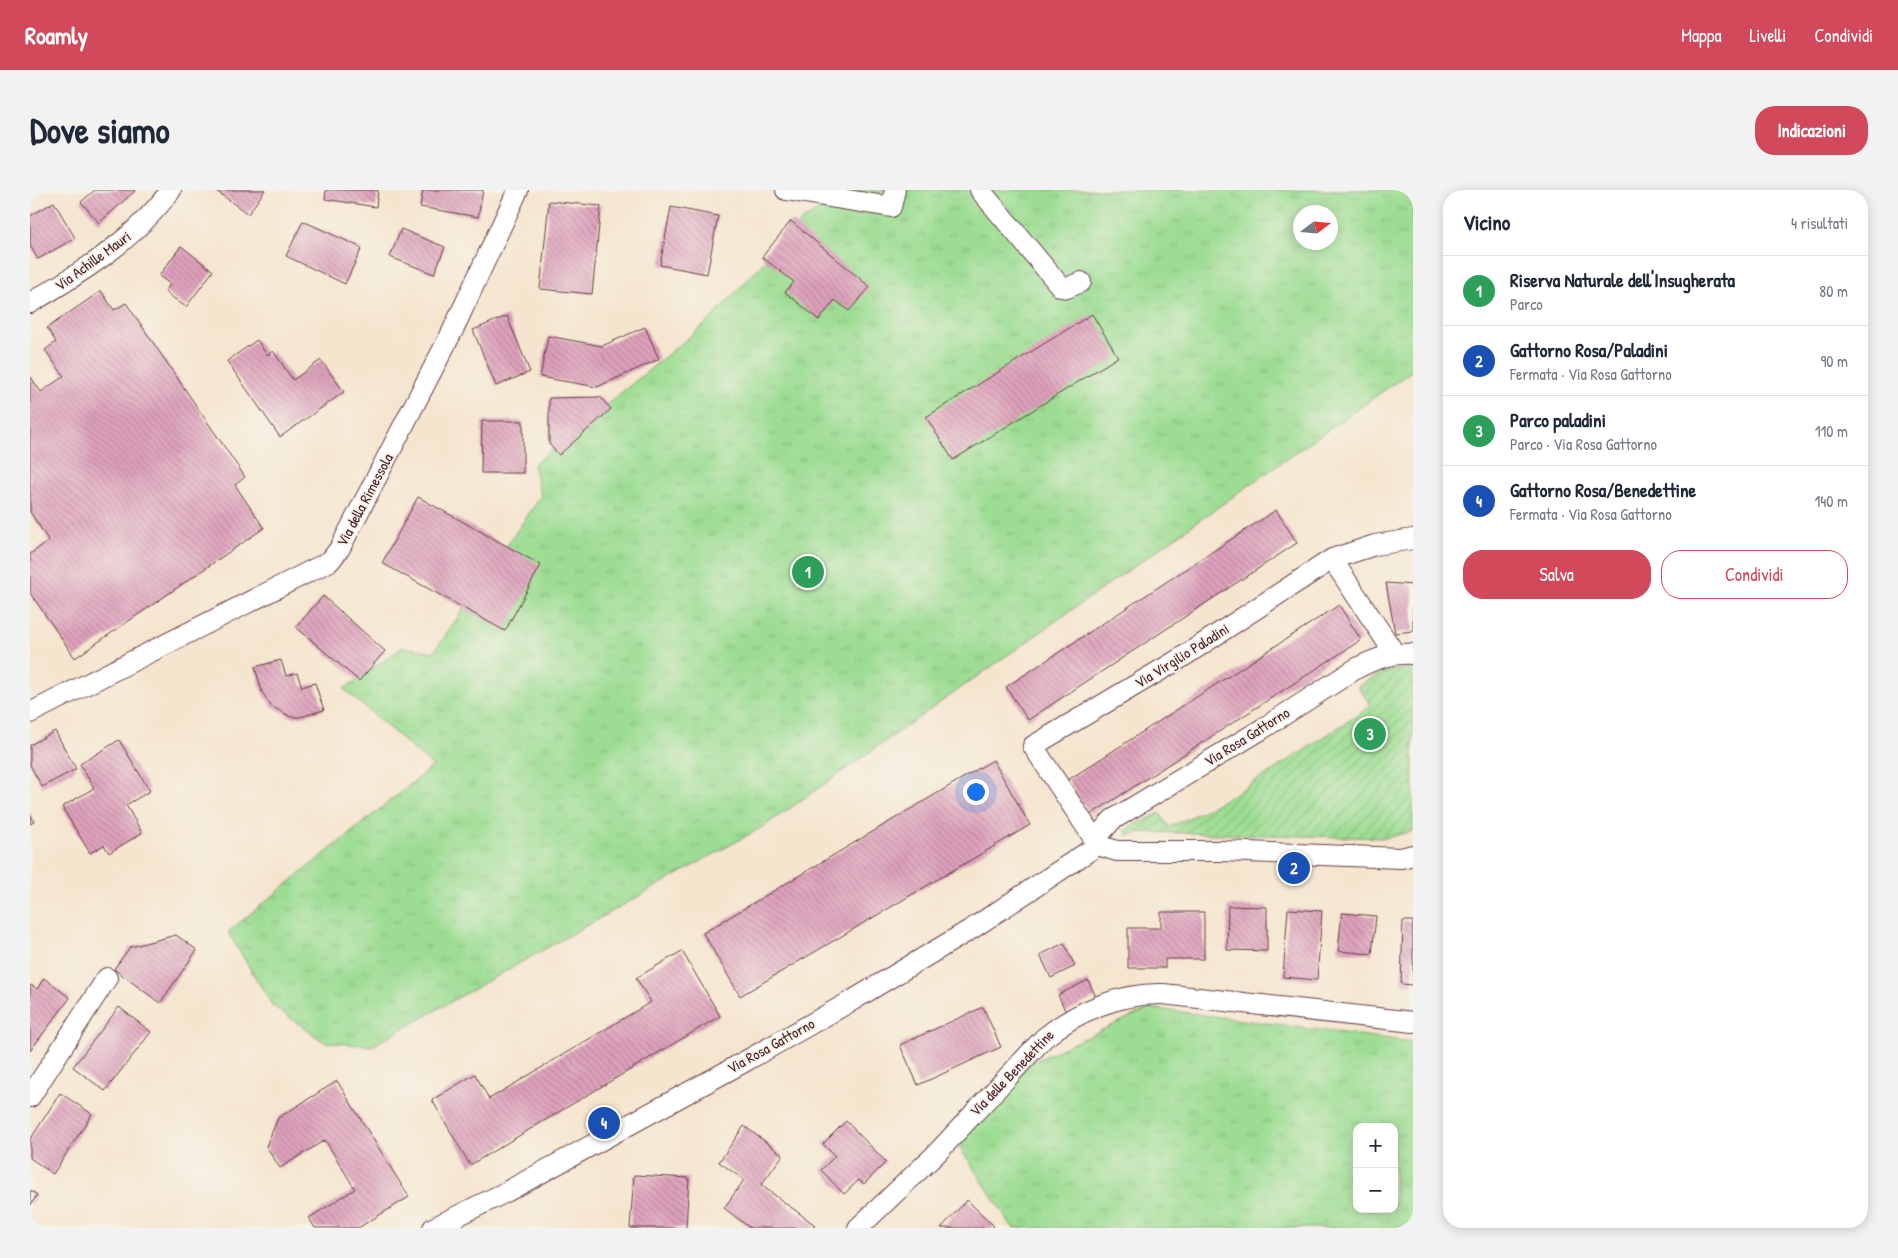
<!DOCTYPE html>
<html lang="it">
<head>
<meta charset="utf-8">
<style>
	body { margin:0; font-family:"Patrick Hand",sans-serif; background:#f2f2f3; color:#1f2937 }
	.controls { position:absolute; right:15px; bottom:15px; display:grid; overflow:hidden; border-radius:10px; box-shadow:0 2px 12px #0003 }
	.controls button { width:45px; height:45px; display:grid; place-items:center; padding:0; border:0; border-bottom:1px solid #e0e1e3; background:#fff; color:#1f2937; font:25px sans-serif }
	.compass { position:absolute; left:1263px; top:15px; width:45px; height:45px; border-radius:50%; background:#fff; box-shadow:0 2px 12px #0003; rotate:74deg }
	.you { position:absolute; left:945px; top:601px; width:18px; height:18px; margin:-12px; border:4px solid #fff; border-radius:50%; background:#1a73e8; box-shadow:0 0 0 8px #1a73e833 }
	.badge { display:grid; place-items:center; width:32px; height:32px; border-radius:50%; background:#d1495b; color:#fff; font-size:16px; font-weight:700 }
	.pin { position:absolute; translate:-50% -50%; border:2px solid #fff; box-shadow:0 1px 5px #0006 }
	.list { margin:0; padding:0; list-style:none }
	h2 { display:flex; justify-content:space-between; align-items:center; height:65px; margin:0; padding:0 20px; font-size:21px }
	h2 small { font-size:16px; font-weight:400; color:#747a83 }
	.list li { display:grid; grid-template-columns:32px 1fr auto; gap:15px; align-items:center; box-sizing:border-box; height:70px; padding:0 20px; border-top:1px solid #e0e1e3 }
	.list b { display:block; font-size:19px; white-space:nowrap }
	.list p { margin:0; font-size:16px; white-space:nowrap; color:#747a83 }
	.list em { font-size:16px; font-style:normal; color:#747a83 }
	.actions { display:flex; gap:10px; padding:15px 20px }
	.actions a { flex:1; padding:11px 0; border:1px solid #d1495b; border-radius:20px; text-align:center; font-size:18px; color:#d1495b }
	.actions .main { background:#d1495b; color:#fff }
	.map { position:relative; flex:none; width:1383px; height:1038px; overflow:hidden; border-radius:20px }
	header { display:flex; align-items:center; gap:30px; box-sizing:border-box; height:70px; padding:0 25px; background:#d1495b; color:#fff }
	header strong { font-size:24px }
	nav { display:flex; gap:28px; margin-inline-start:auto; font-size:18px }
	.intro { display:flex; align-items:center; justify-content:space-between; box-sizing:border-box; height:120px; padding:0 30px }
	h1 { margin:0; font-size:35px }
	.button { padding:12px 22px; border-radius:20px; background:#d1495b; color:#fff; font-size:18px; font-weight:700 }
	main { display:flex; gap:30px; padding:0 30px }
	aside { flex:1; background:#fff; border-radius:20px; box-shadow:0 2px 12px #0003 }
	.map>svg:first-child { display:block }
</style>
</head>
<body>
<header>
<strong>Roamly</strong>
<nav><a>Mappa</a><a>Livelli</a><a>Condividi</a></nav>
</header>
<div class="intro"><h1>Dove siamo</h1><a class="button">Indicazioni</a></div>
<main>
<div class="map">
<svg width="1383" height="1038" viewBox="0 0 1383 1038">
	<defs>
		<pattern id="park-tufts" width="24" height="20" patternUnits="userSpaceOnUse" patternTransform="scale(1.25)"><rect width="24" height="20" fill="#9cdd93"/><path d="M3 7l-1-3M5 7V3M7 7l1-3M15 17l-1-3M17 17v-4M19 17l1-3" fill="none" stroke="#88bd7f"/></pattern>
		<pattern id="garden-furrows" width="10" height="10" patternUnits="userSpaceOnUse" patternTransform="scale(1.25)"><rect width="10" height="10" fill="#9cdd93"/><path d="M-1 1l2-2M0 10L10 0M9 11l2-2" fill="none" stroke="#88bd7f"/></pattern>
		<pattern id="building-back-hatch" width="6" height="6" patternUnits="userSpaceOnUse" patternTransform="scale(1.25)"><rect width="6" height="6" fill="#dea1bc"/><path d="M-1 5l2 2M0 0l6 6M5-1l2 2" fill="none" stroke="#b68399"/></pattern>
	</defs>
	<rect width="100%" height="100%" fill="#f7f3e8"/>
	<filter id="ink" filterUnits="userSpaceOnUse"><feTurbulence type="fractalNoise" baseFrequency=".02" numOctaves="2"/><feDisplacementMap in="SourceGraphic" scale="10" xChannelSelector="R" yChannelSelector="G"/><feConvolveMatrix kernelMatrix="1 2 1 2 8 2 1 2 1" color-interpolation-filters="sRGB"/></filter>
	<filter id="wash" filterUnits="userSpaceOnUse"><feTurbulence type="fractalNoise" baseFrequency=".0096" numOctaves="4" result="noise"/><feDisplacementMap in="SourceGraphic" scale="20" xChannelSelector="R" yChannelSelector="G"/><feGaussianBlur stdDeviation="1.12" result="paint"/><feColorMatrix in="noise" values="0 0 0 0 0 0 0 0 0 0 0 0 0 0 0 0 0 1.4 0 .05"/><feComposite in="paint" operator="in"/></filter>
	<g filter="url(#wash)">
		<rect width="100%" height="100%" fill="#f5e5cf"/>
		<path fill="url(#park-tufts)" stroke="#737e5f" fill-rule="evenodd" d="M820,0H1383V180L736,635L342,856L294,852L242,815L198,742L403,576L314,499L373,457L404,462L511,306L503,275L680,130L772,31ZM1270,22H1300V52H1270Z
			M1120,818L1383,852V1038H983L925,950L1000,873ZM1327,937H1364V1019H1327Z"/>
		<path fill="url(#garden-furrows)" stroke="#737e5f" d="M1383,479V641L1356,648L1111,642L1097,646L1095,640L1130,623L1139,637C1211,606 1276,558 1341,516L1328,496C1349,484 1359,479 1383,479Z"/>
		<g id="blocks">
			<path fill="url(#building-back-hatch)" d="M65,0H104L105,1L69,33L51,12Z
				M185,0H235L218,24Z
				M296,0H348L346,17L295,9Z
				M393,0H453L448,27L390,17Z
				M519,11L571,16L562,104L510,99Z
				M24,12L45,48L8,69L0,56V26Z
				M641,17L688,26L677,84L630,75Z
				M273,31L332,58L315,94L256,66Z
				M761,31L840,97L819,121L805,110L789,130L755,102L764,92L732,67Z
				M371,39L415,57L404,84L360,67Z
				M151,56L183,81L156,117L135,102L140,94L129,86Z
				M71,101L84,120L96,113L215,287L205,295L234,338L45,468L0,403V364L19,351L0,322V186L11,202L34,186L15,160L26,152L17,138Z
				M1062,124L1088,167L923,270L896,227Z
				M477,126L500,182L466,196L443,140Z
				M615,137L629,169L567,197L510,187L518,146L572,156Z
				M227,150L237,165L243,161L263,190L291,170L314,202L250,247L197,171Z
				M570,207L581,219L529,265L519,254V208Z
				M452,231H493V283H451Z
				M388,307L511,375L475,441L352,373Z
				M1246,320L1267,353L998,530L976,497Z
				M1356,393L1383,395V441L1365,443Z
				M293,406L355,461L329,491L266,437Z
				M1309,415L1331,450L1060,625L1038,590Z
				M251,470L256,486L267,483L272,497L285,493L294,520L270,527H261L241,516L232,502L225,477Z
				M25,541L46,579L12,597L0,575V555Z
				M89,550L120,601L96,615L112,643L79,663L74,655L60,663L32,617L64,598L50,574Z
				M963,570L1000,635L710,806L673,743Z
				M0,623L4,632L0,634Z
				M1198,716L1237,717V761L1197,760Z
				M1258,719L1292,721L1287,790L1253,787Z
				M1131,722H1174V769H1135V778H1098V738H1131Z
				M1312,723L1346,726L1342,764L1308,761Z
				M1373,731H1383V795L1371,794Z
				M146,745L167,760L130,813L84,779L100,757Z
				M1034,753L1045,776L1021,788L1010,765Z
				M652,761L690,826L440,975L402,910L445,884L459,909L621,812L606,788Z
				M14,788L40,808L0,861V797L1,795L7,799Z
				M1058,790L1066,807L1036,822L1028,805Z
				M89,817L121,842L75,901L43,877Z
				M953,817L971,857L888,895L870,855Z
				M307,891L379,1007L328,1038H285L279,1028L325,999L295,950L250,978L236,956L248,928Z
				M30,903L62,924L23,984L0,968V950Z
				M816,931L856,972L834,994L829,990L814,1004L791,980L805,966L793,954Z
				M714,936L753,965L731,995L785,1035L783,1038H720L694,1018L714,990L689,972Z
				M604,985L659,988L656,1038H600Z
				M0,1000L7,1005L0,1016Z
				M937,1010L964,1036L962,1038H911Z"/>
		</g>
	</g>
	<g filter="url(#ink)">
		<use href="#blocks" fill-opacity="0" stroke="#643d44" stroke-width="1"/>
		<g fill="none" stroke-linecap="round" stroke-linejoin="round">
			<defs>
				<path id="street" d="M756,0L861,17L865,0
					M950,0L1031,97L1037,98L1051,92
					M0,113C53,82 104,50 141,0
					M1302,369L1345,355L1383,349
					M0,523L300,371L310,358L422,142L488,0
					M1068,655L1003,556L1151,468L1302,369L1365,464
					M1068,655L1087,661H1192L1371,668L1383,665
					M0,907L77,788
					M403,1038L476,1002L714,872L823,810L943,738L1068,655L1069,645L1082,630L1232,539L1327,478C1345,469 1363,462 1383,464
					M828,1038L905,965L1014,848C1047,821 1090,803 1133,804L1383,832"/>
			</defs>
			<use href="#street" stroke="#643d44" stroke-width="22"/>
			<use href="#street" stroke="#fff" stroke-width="20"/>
		</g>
	</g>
	<g text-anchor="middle" stroke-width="4" stroke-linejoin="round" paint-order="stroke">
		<g font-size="15" fill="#4a1f2b" stroke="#f7f3e8">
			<text transform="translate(63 71) rotate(-36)" y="5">Via Achille Mauri</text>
			<text transform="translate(335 310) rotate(-62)" y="5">Via della Rimessola</text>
			<text transform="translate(1152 466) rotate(-32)" y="5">Via Virgilio Paladini</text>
			<text transform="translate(1217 547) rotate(-32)" y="5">Via Rosa Gattorno</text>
			<text transform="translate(741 856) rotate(-29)" y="5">Via Rosa Gattorno</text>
			<text transform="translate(982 883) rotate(-46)" y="5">Via delle Benedettine</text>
		</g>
	</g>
</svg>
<div class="controls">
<button>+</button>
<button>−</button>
</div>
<svg class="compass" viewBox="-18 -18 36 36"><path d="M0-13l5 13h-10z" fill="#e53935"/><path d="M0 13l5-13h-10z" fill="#747a83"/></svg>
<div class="you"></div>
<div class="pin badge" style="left:778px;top:382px;background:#2e9e5b">1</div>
<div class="pin badge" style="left:1264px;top:678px;background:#1a4fb4">2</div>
<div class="pin badge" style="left:1340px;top:544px;background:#2e9e5b">3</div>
<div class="pin badge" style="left:574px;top:933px;background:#1a4fb4">4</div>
</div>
<aside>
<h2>Vicino<small>4 risultati</small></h2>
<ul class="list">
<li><span class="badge" style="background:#2e9e5b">1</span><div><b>Riserva Naturale dell'Insugherata</b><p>Parco</p></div><em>80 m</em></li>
<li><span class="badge" style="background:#1a4fb4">2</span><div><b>Gattorno Rosa/Paladini</b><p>Fermata · Via Rosa Gattorno</p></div><em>90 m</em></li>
<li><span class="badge" style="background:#2e9e5b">3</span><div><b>Parco paladini</b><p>Parco · Via Rosa Gattorno</p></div><em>110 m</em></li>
<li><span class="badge" style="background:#1a4fb4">4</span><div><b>Gattorno Rosa/Benedettine</b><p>Fermata · Via Rosa Gattorno</p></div><em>140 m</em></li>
</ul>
<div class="actions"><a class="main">Salva</a><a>Condividi</a></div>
</aside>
</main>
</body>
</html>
